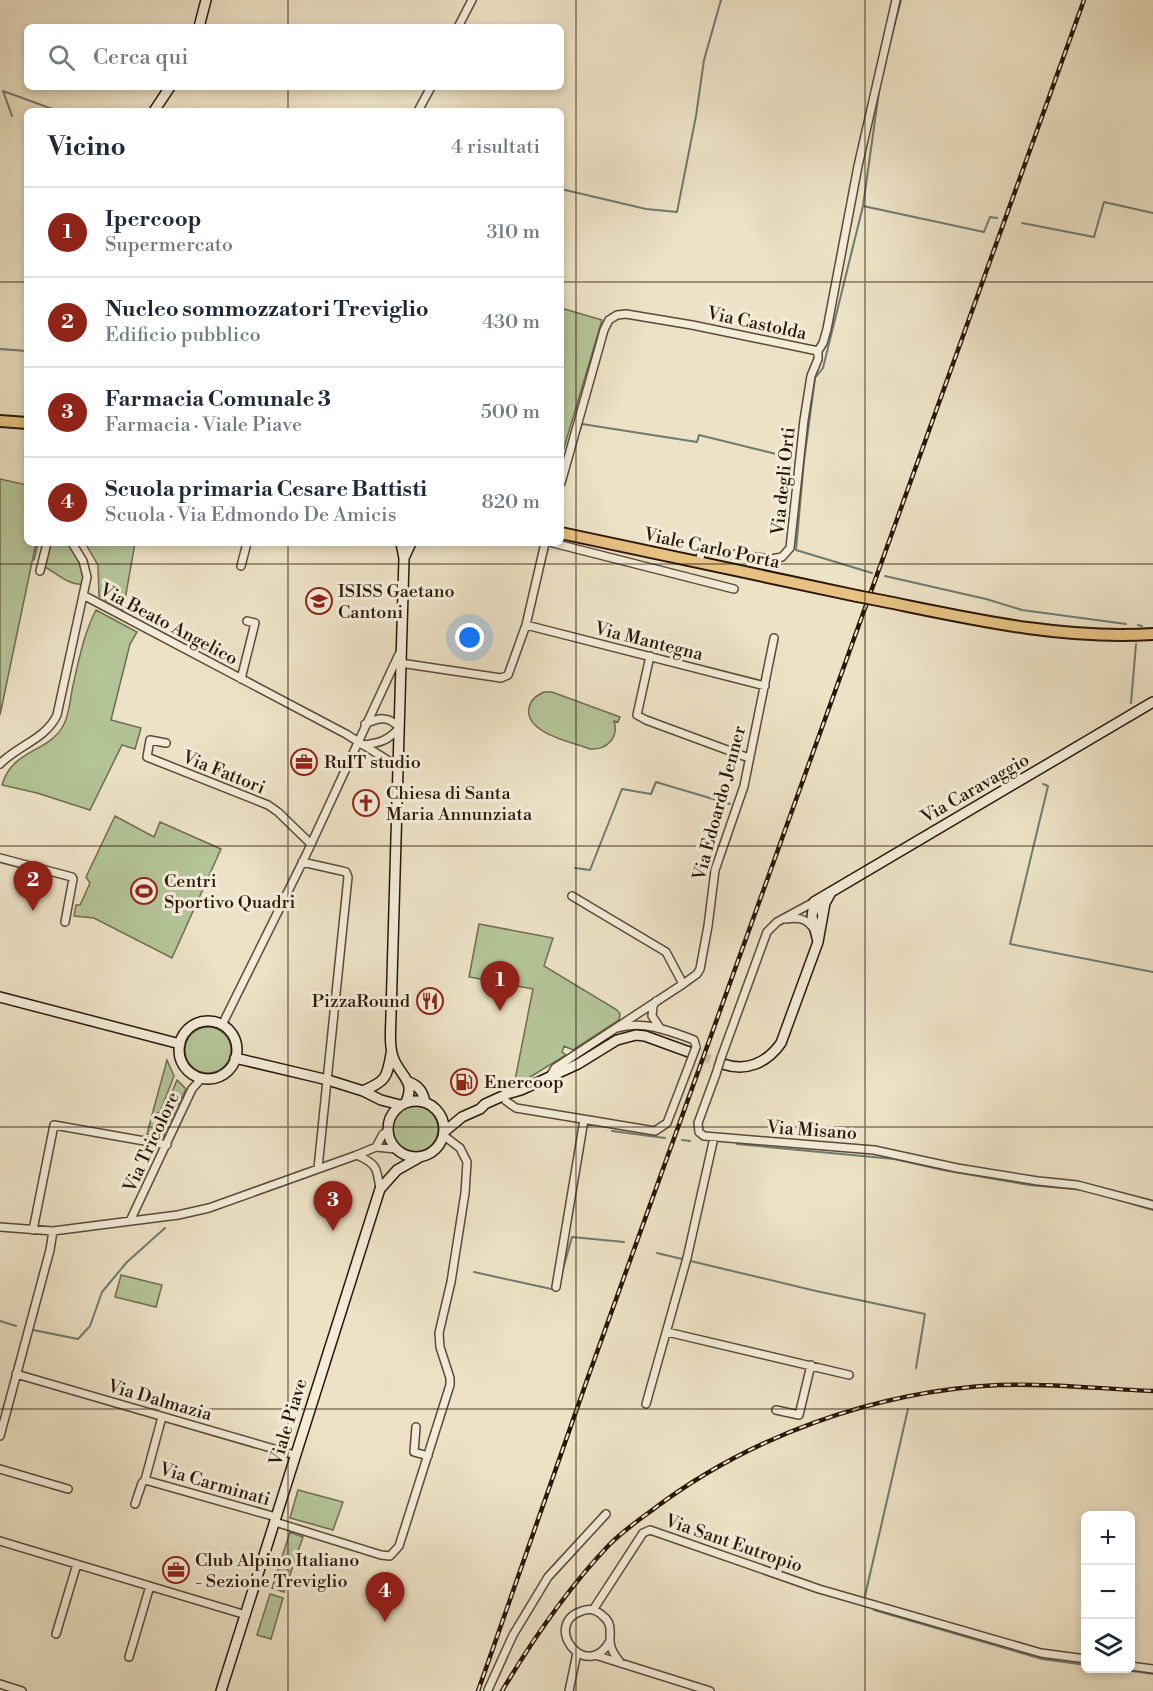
<!DOCTYPE html>
<html lang="it">
<head>
<meta charset="utf-8">
<style>
	body { margin:0; font-family:"Libre Bodoni",serif; background:#f6f6f7; color:#1f2937 }
	.controls { position:absolute; right:18px; bottom:18px; display:grid; overflow:hidden; border-radius:9px; box-shadow:0 3px 9px #0003 }
	.controls button { width:54px; height:54px; display:grid; place-items:center; padding:0; border:0; border-bottom:2px solid #e0e1e3; background:#fff; color:#1f2937; font:30px sans-serif }
	.you { position:absolute; left:470px; top:638px; width:21px; height:21px; margin:-15px; border:4px solid #fff; border-radius:50%; background:#1a73e8; box-shadow:0 0 0 9px #1a73e833 }
	.badge { display:grid; place-items:center; width:39px; height:39px; border-radius:50%; background:#8f2418; color:#fff; font-size:20px; font-weight:700 }
	.pin { position:absolute; translate:-50% -50px; filter:drop-shadow(0 2px 3px #0008) }
	.pin::after { content:''; position:absolute; top:32px; width:21px; height:18px; background:inherit; clip-path:polygon(0 0,100% 0,50% 100%) }
	.list { margin:0; padding:0; list-style:none }
	h2 { display:flex; justify-content:space-between; align-items:center; height:78px; margin:0; padding:0 24px; font-size:26px }
	h2 small { font-size:20px; font-weight:400; color:#747a83 }
	.list li { display:grid; grid-template-columns:39px 1fr auto; gap:18px; align-items:center; box-sizing:border-box; height:90px; padding:0 24px; border-top:2px solid #e0e1e3 }
	.list b { display:block; font-size:22px; white-space:nowrap }
	.list p { margin:0; font-size:20px; white-space:nowrap; color:#747a83 }
	.list em { font-size:20px; font-style:normal; color:#747a83 }
	.icon { flex:none; width:33px; height:33px; fill:none; stroke:currentColor; stroke-width:2; stroke-linecap:round; stroke-linejoin:round }
	.map { position:relative; flex:none; width:1153px; height:1691px; overflow:hidden }
	.search { position:absolute; background:#fff; box-shadow:0 3px 9px #0003; left:24px; top:24px; width:540px; height:66px; display:flex; align-items:center; gap:15px; box-sizing:border-box; padding:0 21px; border-radius:9px; color:#747a83; font-size:22px }
	.panel { position:absolute; background:#fff; box-shadow:0 3px 9px #0003; left:24px; top:108px; width:540px; height:438px; border-radius:9px }
	.map>svg:first-child { display:block }
</style>
</head>
<body>
<div class="map">
<svg width="1153" height="1691" viewBox="0 0 1153 1691">
	<rect width="100%" height="100%" fill="#ede2c5"/>
	<filter id="stains"><feTurbulence type="fractalNoise" baseFrequency=".00333" numOctaves="4"/><feColorMatrix values="0 0 0 0 .2 0 0 0 0 .09 0 0 0 0 .02 0 0 0 .5 -.17"/></filter>
	<radialGradient id="worn" r=".72"><stop offset=".6" stop-color="#630" stop-opacity="0"/><stop offset="1" stop-color="#630" stop-opacity=".3"/></radialGradient>
	<path fill="#b4c497" stroke="#6f6d50" stroke-width="1.5" d="M561,308L602,320L561,458Z
		M0,479L27,485V543H36L0,715Z
		M51,543H68C77,556 88,568 82,584C70,586 56,573 45,567Z
		M85,543H135L123,611L99,596L98,565Z
		M96,610L137,632L130,644L111,720L141,728L135,749L122,745L90,810L37,793L2,785C12,749 48,753 63,726C69,716 70,702 72,690C78,664 83,635 96,610Z
		M544,692H552L620,717L618,722L614,721C619,738 607,750 590,749C572,742 524,733 529,708C531,699 536,696 544,692Z
		M115,816L154,837L160,822L221,849L172,958L94,918L74,916L76,905H80L90,883L86,877Z
		M479,924L553,938L544,966L617,1010L620,1014L619,1020L573,1050L564,1046L562,1052L566,1055L522,1082L514,1085L533,989L469,977Z
		M185 1050a23 23 0 1 1 46 0a23 23 0 1 1-46 0Z
		M167,1060L174,1076L160,1112L152,1115Z
		M177,1080L186,1089L170,1122L164,1111Z
		M392 1129a23 23 0 1 1 46 0a23 23 0 1 1-46 0Z
		M160,1116L168,1127L163,1138L147,1134L151,1119Z
		M121,1275L162,1285L156,1307L115,1297Z
		M298,1490L343,1502L333,1530L290,1518Z
		M290,1532L303,1537L284,1592L272,1588Z
		M270,1594L283,1598L271,1639L257,1635Z"/>
	<g fill="none" stroke-linecap="round" stroke-linejoin="round">
		<path stroke="#6d7a70" stroke-width="2" d="M12,116L3,91L58,111
			M561,189L646,209L677,212L696,116L704,60L721,0
			M863,206L984,232L990,217L997,218
			M1022,223L1094,237L1104,202L1153,213
			M0,349L27,351
			M578,435L582,424L697,442L699,435L792,458
			M34,560L38,543
			M872,573L796,550L804,461L815,378L823,368L863,206L881,77L901,0
			M885,576L986,599L1022,610L1126,624
			M1138,625L1142,626
			M1131,703L1136,644
			M1043,784L1048,786L1010,944L1153,972
			M575,868L590,870L622,789L651,794L656,782L730,804
			M612,1131L665,1138
			M682,1140L690,1141
			M737,1144L894,1159L943,1170L1029,1185L1084,1190
			M1095,1193L1153,1210
			M657,1253L816,1291L925,1314L916,1368
			M474,1272L556,1290
			M560,1280L572,1237L624,1242
			M0,1321L16,1326
			M33,1330L78,1339L90,1326L102,1292L127,1262L165,1228
			M865,1596L908,1409
			M874,1610L1042,1659L1086,1665
			M1113,1668L1153,1674"/>
		<path stroke="#d0c3a9" stroke-width="9" stroke-dasharray="9 4.5" stroke-linecap="butt" d="M689,1052L723,1064"/>
		<defs>
			<path id="street" d="M458,27L472,0
				M418,111L431,87
				M561,483L604,330L609,320L617,315L626,314L692,325L818,351L823,343L827,329L858,166L896,0
				M553,543L734,589
				M699,562L701,554L705,551L771,559L782,557L790,548L804,420L811,376L818,359V351
				M241,566L247,543
				M40,571L47,543
				M83,595L346,734L389,761L397,770
				M526,625L765,686
				M650,656L637,715L646,720L749,758
				M400,663L501,678L508,675L526,625L545,543
				M241,679L255,623L247,621
				M166,743L150,740L147,757L268,805L278,812L311,844
				M363,745C379,743 388,741 399,728C389,715 378,718 365,724
				M0,764C17,746 46,739 57,715L87,577L83,561L72,543
				M0,858L72,877L73,879L65,922
				M302,862L342,871L346,872L348,877L318,1168
				M572,896L666,952L683,984
				M786,919C797,917 806,918 813,928
				M656,1001L653,1006L652,1016L660,1028
				M222,1025L306,855L399,654
				M617,1028C643,1020 670,1031 694,1040L696,1047
				M721,1058L767,932L777,922L814,902L818,905L822,915
				M716,1074L698,1123L699,1132L704,1136L874,1150L957,1168L1038,1181L1077,1185L1153,1205
				M549,1078L555,1068L683,984L697,974L700,969L708,926L715,870L744,786L774,638
				M506,1101L516,1108L655,1131L667,1123L690,1063
				M376,1147L383,1134L387,1132
				M357,1155C377,1164 377,1168 380,1189
				M130,1221L192,1089L202,1078
				M0,1227L53,1231L178,1215L209,1208L357,1155L376,1147L396,1149
				M33,1230L54,1125L167,1145
				M556,1287L584,1120
				M667,1332L849,1375
				M16,1374L295,1455
				M646,1404L687,1258L713,1142
				M776,1410L799,1415L811,1365
				M162,1417L145,1480L276,1517
				M416,1427L414,1452L428,1456
				M0,1436L50,1250L53,1231
				M0,1469L68,1489
				M135,1504L142,1483L145,1480
				M275,1522L381,1555L390,1556L399,1546L450,1385V1378L440,1347L439,1333L451,1282L465,1193L467,1162L460,1148L443,1135
				M0,1541L246,1615
				M593,1610L643,1533L650,1530L819,1589L1041,1653L1086,1659
				M56,1634L77,1564
				M610,1641C586,1684 541,1624 582,1611C589,1608 597,1610 603,1616C612,1623 610,1631 610,1641C610,1649 615,1656 620,1662
				M595,1655L710,1691
				M129,1657L150,1586
				M1130,1666L1153,1669
				M0,1684L22,1691
				M488,1690L513,1635L548,1577L606,1514
				M569,1691L577,1653"/>
			<path id="secondary" d="M199,27L206,0
				M154,111L170,87
				M401,543L404,558L391,1014C391,1026 389,1041 392,1053C396,1074 417,1079 406,1102
				M404,558L411,543
				M818,942L812,917L814,902L1153,702
				M0,997L180,1044
				M179 1050a29 29 0 1 1 58 0a29 29 0 1 1-58 0Z
				M235,1058L328,1080L363,1091L381,1100L400,1105
				M723,1064C746,1072 767,1063 781,1043L818,942L825,903L830,894
				M409,1082C419,1086 423,1092 425,1102
				M363,1091C386,1081 387,1078 391,1054
				M388 1129a28 28 0 1 1 56 0a28 28 0 1 1-56 0Z
				M444,1132L462,1117L480,1109L485,1104L507,1094L521,1090L578,1064L617,1040L636,1035L645,1036L689,1052
				M221,1691L380,1189L397,1170L420,1157"/>
			<path id="primary" d="M0,421L27,423
				M561,533L857,596
				M883,601C972,619 1062,640 1153,634"/>
		</defs>
		<use href="#street" stroke="#5b4937" stroke-width="10"/>
		<use href="#secondary" stroke="#2a1608" stroke-width="12"/>
		<use href="#primary" stroke="#2a1608" stroke-width="14"/>
		<use href="#street" stroke="#f3ecd9" stroke-width="7"/>
		<use href="#secondary" stroke="#f3ecd9" stroke-width="9"/>
		<use href="#primary" stroke="#e6c182" stroke-width="10"/>
		<defs>
			<path id="rail" d="M478,1691L587,1380L1084,0
				M502,1691C533,1639 567,1589 609,1545C621,1533 637,1521 651,1511C749,1436 876,1391 999,1385C1050,1383 1102,1389 1153,1391"/>
		</defs>
		<use href="#rail" stroke="#2a1608" stroke-width="4.5"/>
		<use href="#rail" stroke="#f3ecd9" stroke-width="2" stroke-dasharray="7" stroke-linecap="butt"/>
		<defs>
			<path id="street-bridge" d="M690,1063L696,1047
				M716,1074L721,1058"/>
			<path id="primary-bridge" d="M857,596L883,601"/>
		</defs>
		<use href="#street-bridge" stroke="#5b4937" stroke-width="10" stroke-linecap="butt"/>
		<use href="#primary-bridge" stroke="#2a1608" stroke-width="14" stroke-linecap="butt"/>
		<use href="#street-bridge" stroke="#f3ecd9" stroke-width="7"/>
		<use href="#primary-bridge" stroke="#e6c182" stroke-width="10"/>
	</g>
	<path fill="none" stroke="#2a1608" stroke-width="1.5" stroke-opacity="0.55" d="M288,0V27M576,0V1691M865,0V1691M288,87V111M0,282H27M561,282H1153M288,543V1691M0,564H1153M0,846H1153M0,1127H1153M0,1409H1153"/>
	<defs>
		<symbol id="school-ring" viewBox="-11 -11 22 22"><circle r="9.5" fill="#f3ecd9" stroke="#8f2418" stroke-width="1.5"/><path d="M0-5L7-2L0 1L-7-2ZM-4 1L0 2.5L4 1V4Q0 6-4 4Z" fill="#8f2418"/></symbol>
		<symbol id="office-ring" viewBox="-11 -11 22 22"><circle r="9.5" fill="#f3ecd9" stroke="#8f2418" stroke-width="1.5"/><path d="M-6-3h4V-5.5h4V-3h4V5H-6ZM-1-4.5V-3h2v-1.5ZM-6 0V1H6V0Z" fill="#8f2418"/></symbol>
		<symbol id="church-ring" viewBox="-11 -11 22 22"><circle r="9.5" fill="#f3ecd9" stroke="#8f2418" stroke-width="1.5"/><path d="M-1.2-6h2.4v3.5h3.3v2.4h-3.3V6h-2.4V-.1h-3.3v-2.4h3.3Z" fill="#8f2418"/></symbol>
		<symbol id="stadium-ring" viewBox="-11 -11 22 22"><circle r="9.5" fill="#f3ecd9" stroke="#8f2418" stroke-width="1.5"/><path d="M0-5a6.5 5 0 1 0 0 10a6.5 5 0 1 0 0-10ZM-3.5-1.8h7v3.6h-7Z" fill="#8f2418"/></symbol>
		<symbol id="restaurant-ring" viewBox="-11 -11 22 22"><circle r="9.5" fill="#f3ecd9" stroke="#8f2418" stroke-width="1.5"/><path d="M-5-6h1v4h1v-4h1v4h1v-4h1v5L-1.5 .5V6h-2V.5L-5-1ZM5-6V6H3V1.5H1.5Q1.5-4 5-6Z" fill="#8f2418"/></symbol>
		<symbol id="fuel-ring" viewBox="-11 -11 22 22"><circle r="9.5" fill="#f3ecd9" stroke="#8f2418" stroke-width="1.5"/><path d="M-5.5-6h7V0h2V4h1.3V-2.5L3-4.5l.8-.8L6-3V5H2.5V1h-1V6h-7ZM-4.2-4.7v3.2H.2V-4.7Z" fill="#8f2418"/></symbol>
	</defs>
	<g fill-rule="evenodd">
		<use href="#school-ring" x="304" y="586" width="30" height="30"/>
		<use href="#office-ring" x="289" y="747" width="30" height="30"/>
		<use href="#church-ring" x="351" y="788" width="30" height="30"/>
		<use href="#stadium-ring" x="129" y="876" width="30" height="30"/>
		<use href="#restaurant-ring" x="415" y="986" width="30" height="30"/>
		<use href="#fuel-ring" x="449" y="1067" width="30" height="30"/>
		<use href="#office-ring" x="161" y="1555" width="30" height="30"/>
	</g>
	<g text-anchor="middle" stroke-width="6" stroke-linejoin="round" paint-order="stroke">
		<g font-size="18" fill="#2a1608" stroke="#f3ecd9">
			<text transform="translate(757 323) rotate(12)" y="6">Via Castolda</text>
			<text transform="translate(783 481) rotate(-84)" y="6">Via degli Orti</text>
			<text transform="translate(712 548) rotate(12)" y="6">Viale Carlo Porta</text>
			<text transform="translate(169 624) rotate(28)" y="6">Via Beato Angelico</text>
			<text transform="translate(649 641) rotate(14)" y="6">Via Mantegna</text>
			<text transform="translate(224 772) rotate(22)" y="6">Via Fattori</text>
			<text transform="translate(975 788) rotate(-30)" y="6">Via Caravaggio</text>
			<text transform="translate(719 803) rotate(-75)" y="6">Via Edoardo Jenner</text>
			<text transform="translate(812 1130) rotate(4)" y="6">Via Misano</text>
			<text transform="translate(151 1142) rotate(-65)" y="6">Via Tricolore</text>
			<text transform="translate(160 1400) rotate(16)" y="6">Via Dalmazia</text>
			<text transform="translate(288 1422) rotate(-73)" y="6">Viale Piave</text>
			<text transform="translate(215 1484) rotate(16)" y="6">Via Carminati</text>
			<text transform="translate(734 1543) rotate(19)" y="6">Via Sant Eutropio</text>
		</g>
		<g font-size="18" fill="#2a1608" stroke="#f3ecd9" text-anchor="start">
			<text x="338" y="597">ISISS Gaetano<tspan x="338" dy="21">Cantoni</tspan></text>
			<text x="324" y="768">RuIT studio</text>
			<text x="386" y="799">Chiesa di Santa<tspan x="386" dy="21">Maria Annunziata</tspan></text>
			<text x="164" y="887">Centri<tspan x="164" dy="21">Sportivo Quadri</tspan></text>
			<text x="410" y="1007" text-anchor="end">PizzaRound</text>
			<text x="484" y="1088">Enercoop</text>
			<text x="195" y="1566">Club Alpino Italiano<tspan x="195" dy="21">- Sezione Treviglio</tspan></text>
		</g>
	</g>
	<rect width="100%" height="100%" filter="url(#stains)"/>
	<rect width="100%" height="100%" fill="url(#worn)"/>
</svg>
<div class="controls">
<button>+</button>
<button>−</button>
<button><svg class="icon" aria-label="layers" viewBox="0 0 24 24"><path d="M12 4l9 5-9 5-9-5zM3 14l9 5 9-5"/></svg></button>
</div>
<div class="you"></div>
<div class="pin badge" style="left:500px;top:1011px">1</div>
<div class="pin badge" style="left:33px;top:911px">2</div>
<div class="pin badge" style="left:333px;top:1231px">3</div>
<div class="pin badge" style="left:385px;top:1622px">4</div>
<div class="search"><svg class="icon" aria-label="search" viewBox="0 0 24 24"><circle cx="10" cy="10" r="6"/><path d="M15 15l6 6"/></svg>Cerca qui</div>
<section class="panel">
<h2>Vicino<small>4 risultati</small></h2>
<ul class="list">
<li><span class="badge">1</span><div><b>Ipercoop</b><p>Supermercato</p></div><em>310 m</em></li>
<li><span class="badge">2</span><div><b>Nucleo sommozzatori Treviglio</b><p>Edificio pubblico</p></div><em>430 m</em></li>
<li><span class="badge">3</span><div><b>Farmacia Comunale 3</b><p>Farmacia · Viale Piave</p></div><em>500 m</em></li>
<li><span class="badge">4</span><div><b>Scuola primaria Cesare Battisti</b><p>Scuola · Via Edmondo De Amicis</p></div><em>820 m</em></li>
</ul>
</section>
</div>
</body>
</html>
